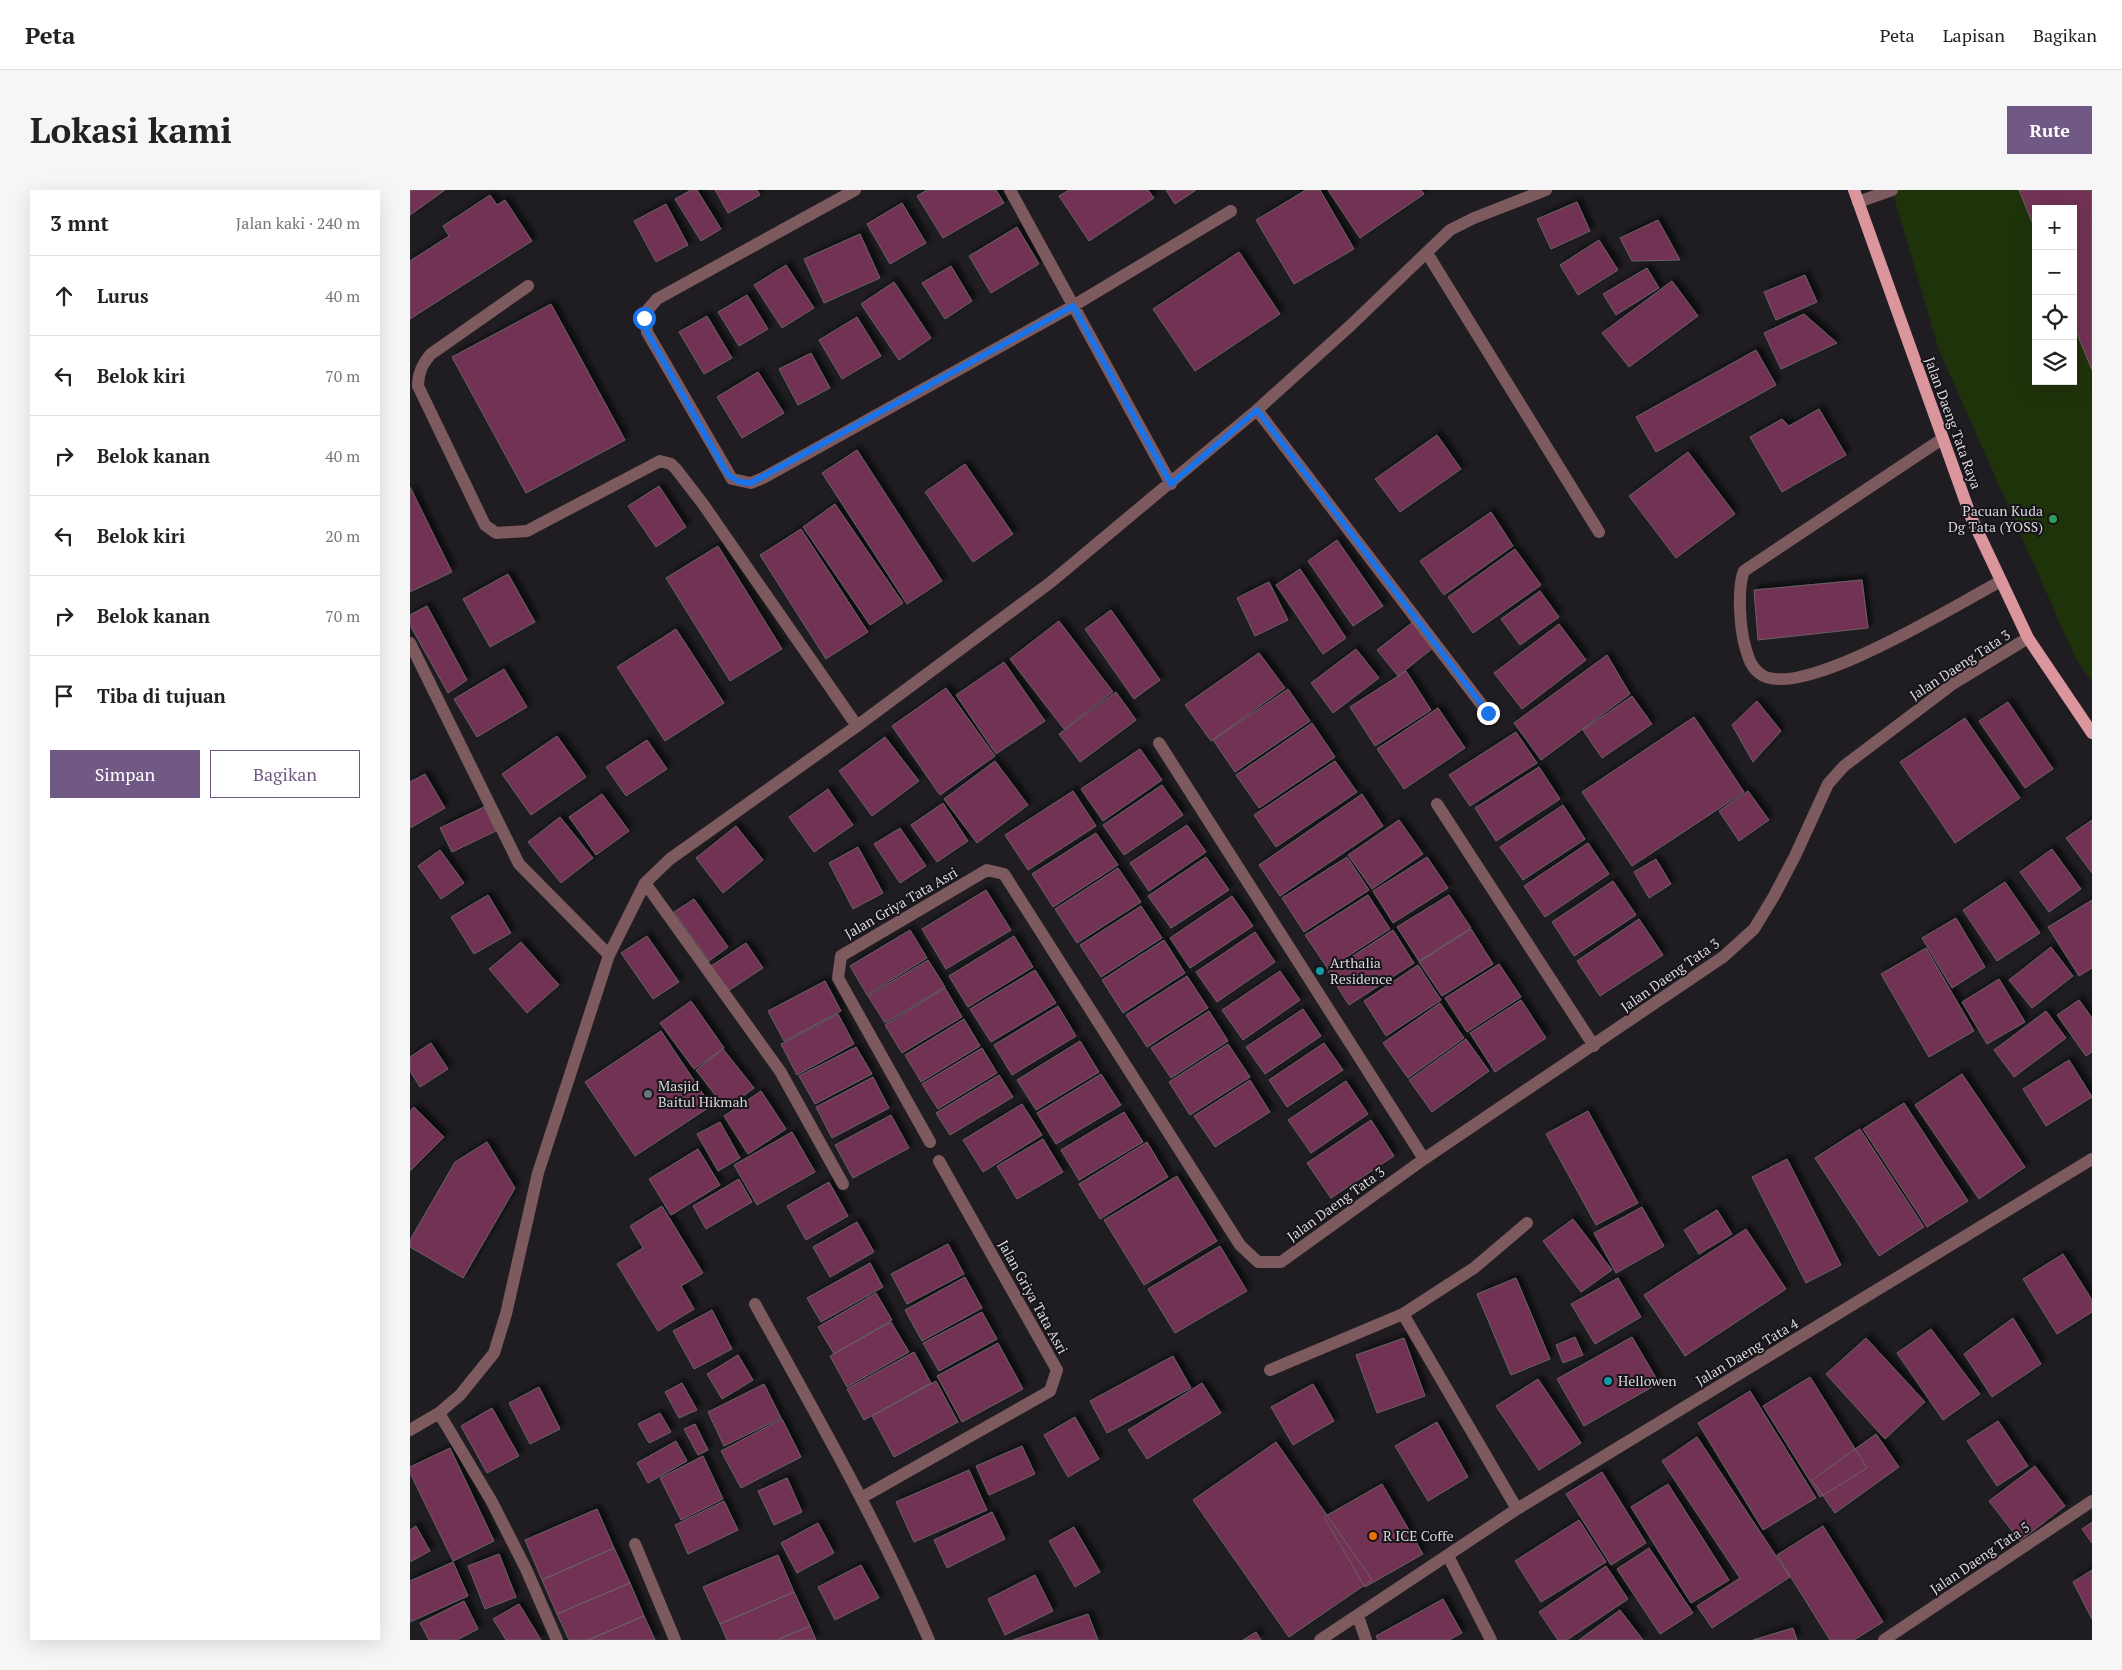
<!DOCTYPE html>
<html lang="id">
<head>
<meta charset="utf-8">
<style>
	body { margin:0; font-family:"PT Serif",serif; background:#f6f6f6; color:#222 }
	.controls { position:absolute; right:15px; top:15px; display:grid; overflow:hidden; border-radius:0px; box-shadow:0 5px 20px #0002 }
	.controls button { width:45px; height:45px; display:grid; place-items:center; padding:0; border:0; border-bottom:1px solid #e0e0e0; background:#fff; color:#222; font:25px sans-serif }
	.stop { position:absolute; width:15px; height:15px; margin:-11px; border:4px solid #1a73e8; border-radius:50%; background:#fff }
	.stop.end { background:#1a73e8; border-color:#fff; box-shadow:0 1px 5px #0008 }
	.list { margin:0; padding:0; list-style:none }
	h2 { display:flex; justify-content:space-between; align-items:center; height:65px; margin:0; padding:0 20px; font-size:21px }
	h2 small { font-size:16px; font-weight:400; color:#767676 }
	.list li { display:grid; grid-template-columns:32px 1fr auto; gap:15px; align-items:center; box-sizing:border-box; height:80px; padding:0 20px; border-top:1px solid #e0e0e0 }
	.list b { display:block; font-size:19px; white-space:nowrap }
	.list em { font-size:16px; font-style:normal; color:#767676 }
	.actions { display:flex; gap:10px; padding:15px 20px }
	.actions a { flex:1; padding:11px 0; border:1px solid #705985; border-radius:0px; text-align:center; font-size:18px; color:#705985 }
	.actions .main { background:#705985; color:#fff }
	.icon { flex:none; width:28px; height:28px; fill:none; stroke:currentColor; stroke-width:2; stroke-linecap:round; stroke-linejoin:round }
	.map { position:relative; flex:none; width:1682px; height:1450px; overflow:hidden; border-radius:0px }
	header { display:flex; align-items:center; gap:30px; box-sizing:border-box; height:70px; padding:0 25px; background:#fff; border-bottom:1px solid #e0e0e0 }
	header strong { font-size:24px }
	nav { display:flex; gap:28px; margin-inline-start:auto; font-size:18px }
	.intro { display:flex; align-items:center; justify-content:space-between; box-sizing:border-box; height:120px; padding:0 30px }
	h1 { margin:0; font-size:35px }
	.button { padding:12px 22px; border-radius:0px; background:#705985; color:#fff; font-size:18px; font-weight:700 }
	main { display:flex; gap:30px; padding:0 30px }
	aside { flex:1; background:#fff; border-radius:0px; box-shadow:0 5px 20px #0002 }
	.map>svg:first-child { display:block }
</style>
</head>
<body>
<header>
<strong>Peta</strong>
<nav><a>Peta</a><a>Lapisan</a><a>Bagikan</a></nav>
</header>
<div class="intro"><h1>Lokasi kami</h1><a class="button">Rute</a></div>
<main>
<aside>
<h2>3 mnt<small>Jalan kaki · 240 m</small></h2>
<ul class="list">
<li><svg class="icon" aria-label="ahead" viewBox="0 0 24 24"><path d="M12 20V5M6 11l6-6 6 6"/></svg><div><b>Lurus</b></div><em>40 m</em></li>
<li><svg class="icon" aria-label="left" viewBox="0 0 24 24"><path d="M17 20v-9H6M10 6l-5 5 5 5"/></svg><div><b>Belok kiri</b></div><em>70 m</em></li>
<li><svg class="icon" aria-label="right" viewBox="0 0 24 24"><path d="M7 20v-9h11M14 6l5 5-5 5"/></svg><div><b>Belok kanan</b></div><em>40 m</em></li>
<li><svg class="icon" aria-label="left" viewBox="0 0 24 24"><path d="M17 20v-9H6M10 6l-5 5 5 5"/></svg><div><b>Belok kiri</b></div><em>20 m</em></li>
<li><svg class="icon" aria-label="right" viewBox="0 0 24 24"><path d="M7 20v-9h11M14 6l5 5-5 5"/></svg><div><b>Belok kanan</b></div><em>70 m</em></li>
<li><svg class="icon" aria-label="arrive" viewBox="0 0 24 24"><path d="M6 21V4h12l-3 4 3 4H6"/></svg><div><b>Tiba di tujuan</b></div></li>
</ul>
<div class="actions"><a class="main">Simpan</a><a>Bagikan</a></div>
</aside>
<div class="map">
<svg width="1682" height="1450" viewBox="0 0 1682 1450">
	<defs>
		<filter id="shadow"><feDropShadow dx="4.5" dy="-4.5" stdDeviation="2.5" flood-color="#0009"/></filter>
	</defs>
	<rect width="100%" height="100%" fill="#1f1d22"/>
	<path fill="#1f330a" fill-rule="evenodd" d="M1482,0H1682V492L1665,467L1529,160ZM1626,19H1663V191H1626Z"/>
	<path fill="#713053" stroke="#6a6266" filter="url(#shadow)" d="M0,0H35L0,25Z
		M281,0H287L311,39L291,51L265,9Z
		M305,0H347L350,5L318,23Z
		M517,0H586L594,13L533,48L507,6Z
		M659,0H738L744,8L679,51L649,6Z
		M756,0H786L765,14Z
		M896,0H910L944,59L884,94L846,30Z
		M918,0H1011L1014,4L950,48Z
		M1609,0H1682V180L1663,134V19H1626V42Z
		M80,5L87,15L95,10L122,51L0,129V71L39,46L33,36Z
		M1167,12L1180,41L1141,59L1127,29Z
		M492,13L516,53L480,74L457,34Z
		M256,14L278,55L246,72L224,31Z
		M1248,30L1270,70L1222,71L1210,48Z
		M607,37L629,74L581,103L559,66Z
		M450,44L470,88L414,113L394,69Z
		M1189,50L1208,80L1168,105L1150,75Z
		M829,62L870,124L785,181L743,119Z
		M376,75L404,118L372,138L344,95Z
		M541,76L562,111L535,129L512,93Z
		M1237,78L1249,98L1206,125L1193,104Z
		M1395,85L1407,112L1366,130L1354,102Z
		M1262,91L1288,126L1219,177L1192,143Z
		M484,92L521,148L489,170L451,114Z
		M337,105L358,139L329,156L308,122Z
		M141,114L215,250L116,303L42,167Z
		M1394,124L1427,153L1371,179L1354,143Z
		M297,126L322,168L294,184L269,142Z
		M447,127L471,166L432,189L409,150Z
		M1346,160L1366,195L1246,262L1226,227Z
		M401,163L420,198L388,215L369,179Z
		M348,182L374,223L332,248L307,207Z
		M1409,219L1436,265L1372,302L1340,247L1372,229L1379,236Z
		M1027,245L1051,279L990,322L965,289Z
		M447,260L532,391L497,414L412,283Z
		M1278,262L1325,324L1266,368L1219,306Z
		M555,274L603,344L563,372L515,302Z
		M249,296L276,337L246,357L218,316Z
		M0,297L42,382L0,402Z
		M425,314L493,413L460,435L393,337Z
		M1081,322L1103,356L1034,405L1010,371Z
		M391,339L458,442L416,469L350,365Z
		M927,350L973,416L943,436L898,371Z
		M308,356L372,459L320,491L256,388Z
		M1105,359L1131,395L1063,443L1038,407Z
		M890,379L936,448L913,464L866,395Z
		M98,384L125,432L80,457L53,409Z
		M1452,390L1458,438L1348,450L1344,400Z
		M859,392L878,430L845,446L827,408Z
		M1130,401L1149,427L1110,455L1091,429Z
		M17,416L57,490L38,503L0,435V425Z
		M701,420L750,490L724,509L675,439Z
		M649,431L703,502L654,539L600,469Z
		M1003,432L1023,458L988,486L967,460Z
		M1149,434L1176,470L1112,519L1084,483Z
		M266,439L314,513L255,551L207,477Z
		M946,459L969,488L923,523L901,493Z
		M849,463L875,498L801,551L775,515Z
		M1197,465L1220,504L1131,570L1104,533Z
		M594,472L635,531L586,564L546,505Z
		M94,479L117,517L67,547L44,509Z
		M996,481L1021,520L965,556L940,517Z
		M536,498L585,566L530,605L482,536Z
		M878,499L900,531L825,582L803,550Z
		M706,502L726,530L670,572L649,544Z
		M1222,506L1242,534L1192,568L1173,540Z
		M1347,511L1371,541L1343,572L1322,535Z
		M1598,512L1643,579L1615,598L1569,531Z
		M1028,518L1055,558L994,599L967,559Z
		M1284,527L1334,602L1222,676L1172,602Z
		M1555,528L1610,608L1545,653L1490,572Z
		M902,533L925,567L849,618L826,585Z
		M1106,542L1127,573L1060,616L1039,585Z
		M147,546L176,587L121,625L92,584Z
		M475,547L509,591L462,626L429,581Z
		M237,550L257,579L216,606L196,577Z
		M730,559L752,590L693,631L671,599Z
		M585,571L618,615L567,653L534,609Z
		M925,571L947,602L866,657L844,625Z
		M1129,577L1150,609L1086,651L1065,618Z
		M15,584L35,618L0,638V592Z
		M752,595L773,625L714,665L693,635Z
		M418,599L443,635L404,662L379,627Z
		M663,601L686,636L618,680L595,645Z
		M1338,601L1359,630L1329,651L1309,621Z
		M192,604L219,641L186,665L159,627Z
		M952,604L973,636L870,706L849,675Z
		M533,613L558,651L527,672L501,635Z
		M1153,615L1175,649L1113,690L1090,657Z
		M74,617L86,641L42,662L30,638Z
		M150,627L183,668L151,693L118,652Z
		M989,630L1013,664L962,699L938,665Z
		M1682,630V683L1656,648Z
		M777,635L796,662L739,701L720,673Z
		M326,636L353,670L313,703L286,668Z
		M490,638L516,676L490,693L464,654Z
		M686,643L708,675L643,717L622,684Z
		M1178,653L1199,684L1135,727L1114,696Z
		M448,657L473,703L443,719L419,673Z
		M1642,659L1671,699L1639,722L1610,682Z
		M30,660L54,693L31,709L8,676Z
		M796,667L819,700L761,738L738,706Z
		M937,667L959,700L894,742L872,708Z
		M1017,667L1038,698L983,733L963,701Z
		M1246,669L1261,694L1239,708L1224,682Z
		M708,678L731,712L667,753L645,719Z
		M1203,691L1226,725L1164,766L1142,732Z
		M1595,692L1630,743L1587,771L1553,720Z
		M576,700L601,740L536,779L512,739Z
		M78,705L101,743L64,764L41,727Z
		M958,705L980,739L918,779L895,745Z
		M1039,705L1061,738L1009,771L987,737Z
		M822,706L843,736L780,778L760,748Z
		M284,709L318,757L299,771L264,722Z
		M1682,710V778L1669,786L1638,737Z
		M731,716L752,748L691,787L670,755Z
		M1546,728L1575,777L1542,798L1512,748Z
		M1229,729L1253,765L1190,806L1167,771Z
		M1061,739L1083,774L1032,806L1009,772Z
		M500,740L517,768L457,805L440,776Z
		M983,740L1004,773L939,815L918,782Z
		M845,742L865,772L807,812L786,782Z
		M237,746L269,792L243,809L211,763Z
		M604,746L623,777L558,817L539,786Z
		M754,750L775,783L713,823L692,790Z
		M111,752L149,795L117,823L79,779Z
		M336,753L353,778L315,803L298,778Z
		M1641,757L1663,786L1622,818L1599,790Z
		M1516,758L1564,841L1519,867L1471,784Z
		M518,770L535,797L475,833L458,806Z
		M1089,774L1111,807L1057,842L1035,808Z
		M1008,775L1031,810L976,846L954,811Z
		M625,780L646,813L581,852L560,819Z
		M870,781L890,810L833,850L812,820Z
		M777,786L798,818L737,857L716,825Z
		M1589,789L1615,832L1577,854L1552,812Z
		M415,791L431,821L374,851L358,821Z
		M535,798L552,827L492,863L475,835Z
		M1111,810L1136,848L1085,882L1060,843Z
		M1669,810L1682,828V862L1676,866L1647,825Z
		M281,811L314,858L284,879L250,833Z
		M1030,813L1054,848L998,888L973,853Z
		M648,816L666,846L602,885L584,855Z
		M893,819L911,846L855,884L836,857Z
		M799,821L818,851L761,888L741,858Z
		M1636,821L1656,848L1604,887L1584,860Z
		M428,824L444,854L387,885L371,854Z
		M554,829L570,856L511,892L495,865Z
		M251,841L301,916L225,966L175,892Z
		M1056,849L1079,881L1022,922L999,890Z
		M670,851L689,882L626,920L607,890Z
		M21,853L38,879L10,897L0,881V867Z
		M914,853L933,880L877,917L859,890Z
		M818,854L840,887L780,925L759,892Z
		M446,857L462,884L405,914L389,886Z
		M572,858L587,883L528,919L512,894Z
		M313,859L344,898L316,919L286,880Z
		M1659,870L1682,907L1636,936L1613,899Z
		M691,884L711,915L646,954L627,923Z
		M1552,884L1615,977L1569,1009L1505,915Z
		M589,885L603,907L540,945L526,923Z
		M463,887L479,918L422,948L406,917Z
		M840,890L860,922L805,957L784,926Z
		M936,891L958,924L901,963L878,930Z
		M351,901L376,939L338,964L314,926Z
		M1494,913L1558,1011L1517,1037L1453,939Z
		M612,914L632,945L573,982L553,950Z
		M4,917L34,947L0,981V921Z
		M1178,921L1228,1013L1186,1035L1136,944Z
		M714,922L733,952L669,990L651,960Z
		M481,925L499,958L443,988L425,955Z
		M961,930L984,966L921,1008L897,973Z
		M310,932L330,968L308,981L287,944Z
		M1450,939L1514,1037L1469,1066L1405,968Z
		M382,942L405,982L347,1015L324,975Z
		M633,949L653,982L607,1009L587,976Z
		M77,952L105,998L53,1088L0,1057V1050L45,972Z
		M737,952L758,987L690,1029L669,994Z
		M288,959L310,995L261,1025L239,989Z
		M1377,969L1431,1075L1396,1093L1342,987Z
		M767,986L807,1051L734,1095L694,1030Z
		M329,989L342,1012L296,1039L283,1016Z
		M419,992L438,1026L396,1050L377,1016Z
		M252,1016L293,1083L271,1096L284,1119L248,1141L207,1074L233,1058L220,1036Z
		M1232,1017L1254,1056L1206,1083L1184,1043Z
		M1307,1020L1322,1044L1289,1064L1274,1040Z
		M1163,1029L1202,1080L1171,1102L1133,1051Z
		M447,1032L464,1062L420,1087L403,1057Z
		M1336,1039L1376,1099L1275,1166L1234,1105Z
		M538,1054L554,1084L497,1114L481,1084Z
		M810,1056L837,1101L765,1143L738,1099Z
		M1653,1064L1682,1110V1122L1647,1144L1613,1089Z
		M460,1073L473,1097L411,1132L397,1108Z
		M555,1087L572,1118L512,1151L495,1120Z
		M1106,1088L1140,1169L1101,1185L1067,1104Z
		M1208,1088L1231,1127L1185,1154L1161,1114Z
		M466,1103L482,1130L424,1164L408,1137Z
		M302,1120L322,1159L284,1179L263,1141Z
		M572,1122L587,1149L529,1181L513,1153Z
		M1603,1128L1631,1174L1582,1207L1554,1164Z
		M481,1132L499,1162L437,1197L420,1166Z
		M1521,1139L1570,1204L1533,1230L1487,1163Z
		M1165,1147L1173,1165L1153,1173L1146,1155Z
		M1222,1147L1249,1193L1174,1236L1147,1189Z
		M994,1148L1015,1206L967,1223L946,1165Z
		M1456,1148L1515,1212L1475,1249L1416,1184Z
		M588,1153L613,1199L552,1232L527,1186Z
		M504,1162L521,1193L454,1230L437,1199Z
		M328,1165L343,1190L312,1209L297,1184Z
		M763,1166L781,1198L697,1243L680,1211Z
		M1400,1187L1457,1278L1410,1307L1353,1216Z
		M1128,1189L1171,1253L1129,1280L1086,1216Z
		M526,1191L548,1232L484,1267L462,1226Z
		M272,1193L287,1220L269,1228L255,1202Z
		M792,1193L811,1223L737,1269L718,1240Z
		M354,1194L371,1228L314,1256L298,1222Z
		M903,1194L924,1231L883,1255L861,1217Z
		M129,1197L150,1239L120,1254L99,1213Z
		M1340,1201L1406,1308L1353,1340L1288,1233Z
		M82,1218L109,1266L77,1283L51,1236Z
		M250,1223L261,1242L239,1253L228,1234Z
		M665,1227L689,1269L658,1287L634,1245Z
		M372,1229L391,1267L331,1298L311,1261Z
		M1588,1231L1618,1276L1587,1296L1557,1251Z
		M1027,1232L1058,1287L1018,1311L985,1256Z
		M285,1234L298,1260L288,1265L274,1239Z
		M1466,1244L1489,1277L1425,1323L1402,1290Z
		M1287,1247L1380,1387L1302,1438L1287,1416L1330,1388L1252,1271Z
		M266,1251L277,1271L238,1293L227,1273Z
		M866,1252L962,1390L879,1447L783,1310Z
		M612,1256L625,1284L579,1305L566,1276Z
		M40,1258L84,1351L43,1371L0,1283V1277Z
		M293,1266L313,1309L271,1330L250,1288Z
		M1625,1276L1655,1316L1610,1351L1579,1311Z
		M559,1280L577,1320L504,1352L486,1312Z
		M1192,1282L1236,1353L1201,1375L1156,1304Z
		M377,1288L392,1322L364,1335L348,1301Z
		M972,1294L1013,1364L955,1397L914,1327Z
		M1258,1294L1319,1390L1281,1413L1221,1317Z
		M314,1311L328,1340L278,1364L265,1335Z
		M187,1319L204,1358L132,1390L115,1350Z
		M582,1322L595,1349L537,1378L524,1350Z
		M1169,1330L1196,1372L1131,1412L1105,1371Z
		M1682,1332V1353L1672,1339Z
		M408,1333L424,1363L387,1383L371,1353Z
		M6,1336L20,1361L0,1372V1340Z
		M1413,1336L1473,1432L1444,1450H1420L1367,1365Z
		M664,1337L690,1382L665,1397L639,1351Z
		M204,1358L220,1393L147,1424L132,1390Z
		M1239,1358L1283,1423L1250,1444L1207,1379Z
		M89,1364L106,1407L75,1419L58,1376Z
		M368,1365L384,1402L310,1434L293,1397Z
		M43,1372L58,1406L0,1432V1391Z
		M451,1375L469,1408L425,1430L408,1397Z
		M1196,1376L1218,1409L1157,1450H1148L1129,1422Z
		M1682,1380V1429L1663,1392Z
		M625,1385L643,1421L595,1445L578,1409Z
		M220,1393L234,1426L178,1450H159L147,1424Z
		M384,1402L400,1436L367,1450H317L310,1434Z
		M1033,1409L1052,1443L1039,1450H968L966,1446Z
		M54,1411L68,1439L47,1450H19L10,1433Z
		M109,1414L131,1450H96L83,1429Z
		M1210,1420L1233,1450H1169Z
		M678,1424L688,1450H603Z
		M234,1426L245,1450H178Z
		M400,1436L406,1450H367Z
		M1383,1438L1387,1450H1343Z
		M846,1442L851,1450H833Z"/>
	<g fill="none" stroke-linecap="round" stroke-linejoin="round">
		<path stroke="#7c5a5d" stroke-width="12" d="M445,0L247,109L235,123L237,142L322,289L341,293L353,288L663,116L821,21
			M600,0L761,294
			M1448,12L1482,0
			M1017,63L1189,342
			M118,96L21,164C12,174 8,183 8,196L75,335L86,343L117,341L250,271L261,274L266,279L293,314L447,536
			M847,220L1078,523
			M1532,249L1334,381C1327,397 1330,439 1335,456C1338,466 1340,476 1349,483C1386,515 1551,412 1591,391
			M0,453L109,674L199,765
			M749,553L1014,969
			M1027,614L1184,856
			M235,693L370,881L433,994
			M520,952L428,788L431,766L577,680L594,684L830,1055L848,1072H871L1014,969L1313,767L1344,739L1364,706L1385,666L1418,594L1434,576L1544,493L1618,448
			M345,1114C406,1225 469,1334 519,1450
			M993,1124L1064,1078L1117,1033
			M860,1180L993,1124L1107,1319
			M29,1223L82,1312L116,1379L147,1450
			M0,1240L29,1223L50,1205L84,1163L96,1124L128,983L199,765L235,693L260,669L447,536L641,392L847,220L940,136L1040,40L1064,28L1136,0
			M451,1308L640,1201L647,1180L529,971
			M225,1354L265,1450
			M1038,1366L1081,1450
			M948,1426L956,1450
			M910,1450L1107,1319L1682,969
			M1474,1450L1682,1311"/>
		<path stroke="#db959d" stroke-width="12" d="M1444,0L1561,327L1618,448L1682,543"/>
	</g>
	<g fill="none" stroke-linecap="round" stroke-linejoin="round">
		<path stroke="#1a73e8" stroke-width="6" d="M234,128L237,142L318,285L330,292L341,293L663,116L761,294L847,220L1078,523"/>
	</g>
	<circle fill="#2e9e5b" stroke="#161419" stroke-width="2" cx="1643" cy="329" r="5"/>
	<g fill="#0f9aa8" stroke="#161419" stroke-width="2">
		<circle cx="910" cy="781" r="5"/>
		<circle cx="1198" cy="1191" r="5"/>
	</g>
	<circle fill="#6b7280" stroke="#161419" stroke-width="2" cx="238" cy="904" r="5"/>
	<circle fill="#e8710a" stroke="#161419" stroke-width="2" cx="963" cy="1346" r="5"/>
	<g text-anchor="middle" stroke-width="4" stroke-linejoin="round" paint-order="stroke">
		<g font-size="14" fill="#d9d7db" stroke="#161419">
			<text transform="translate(1543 233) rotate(70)" y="5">Jalan Daeng Tata Raya</text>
			<text transform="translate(1550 475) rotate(-33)" y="5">Jalan Daeng Tata 3</text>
			<text transform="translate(491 713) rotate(-30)" y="5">Jalan Griya Tata Asri</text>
			<text transform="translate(1260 785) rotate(-35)" y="5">Jalan Daeng Tata 3</text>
			<text transform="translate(926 1014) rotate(-36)" y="5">Jalan Daeng Tata 3</text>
			<text transform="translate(623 1107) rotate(61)" y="5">Jalan Griya Tata Asri</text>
			<text transform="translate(1337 1162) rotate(-31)" y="5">Jalan Daeng Tata 4</text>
			<text transform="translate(1570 1368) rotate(-34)" y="5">Jalan Daeng Tata 5</text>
		</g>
		<g font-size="14" fill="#d9d7db" stroke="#161419" text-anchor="start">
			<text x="1633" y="326" text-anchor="end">Pacuan Kuda<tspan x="1633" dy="16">Dg Tata (YOSS)</tspan></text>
			<text x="920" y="778">Arthalia<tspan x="920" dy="16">Residence</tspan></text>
			<text x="248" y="901">Masjid<tspan x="248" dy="16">Baitul Hikmah</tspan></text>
			<text x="1208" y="1196">Hellowen</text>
			<text x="973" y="1351">R ICE Coffe</text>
		</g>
	</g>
</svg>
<div class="controls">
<button>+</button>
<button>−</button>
<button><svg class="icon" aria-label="locate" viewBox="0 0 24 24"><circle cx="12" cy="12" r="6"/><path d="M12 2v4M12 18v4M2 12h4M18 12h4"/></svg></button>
<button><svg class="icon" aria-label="layers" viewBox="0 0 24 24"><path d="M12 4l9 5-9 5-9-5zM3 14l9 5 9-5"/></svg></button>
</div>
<div class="stop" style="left:234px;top:128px"></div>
<div class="stop end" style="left:1078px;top:523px"></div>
</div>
</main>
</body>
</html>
